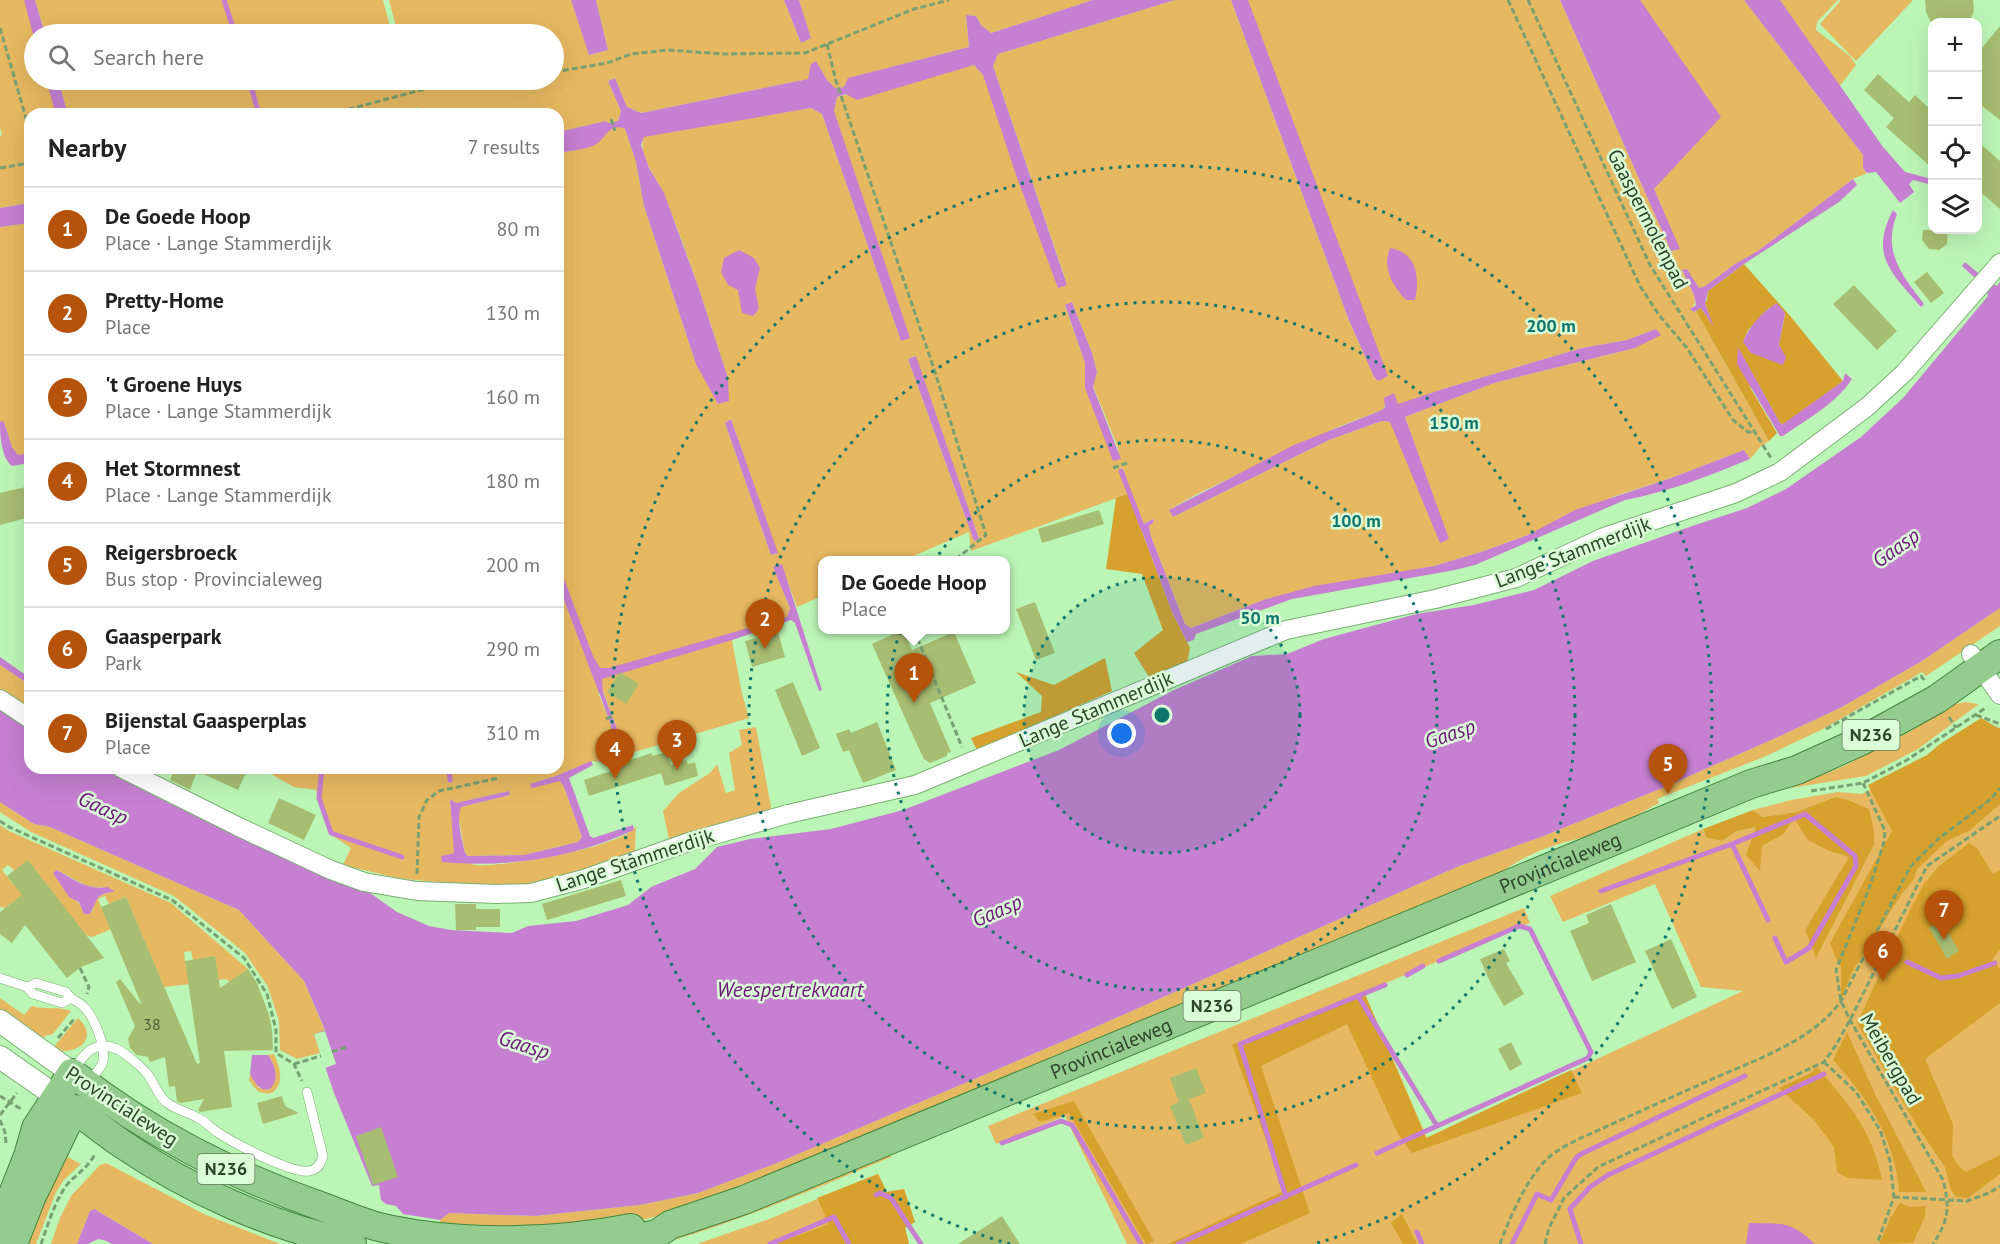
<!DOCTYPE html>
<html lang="en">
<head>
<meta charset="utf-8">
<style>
	body { margin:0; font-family:"PT Sans",sans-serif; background:#f6f6f6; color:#222 }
	.controls { position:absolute; right:18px; top:18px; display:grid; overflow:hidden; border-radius:12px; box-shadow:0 6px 24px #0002 }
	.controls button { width:54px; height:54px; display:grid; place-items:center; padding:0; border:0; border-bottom:2px solid #e0e0e0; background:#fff; color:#222; font:30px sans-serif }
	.you { position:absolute; left:1122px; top:734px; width:21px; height:21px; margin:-15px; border:4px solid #fff; border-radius:50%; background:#1a73e8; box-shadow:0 0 0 9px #1a73e833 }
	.badge { display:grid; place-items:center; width:39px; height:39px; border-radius:50%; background:#b45309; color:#fff; font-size:20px; font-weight:700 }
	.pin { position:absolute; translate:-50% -50px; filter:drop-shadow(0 2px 3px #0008) }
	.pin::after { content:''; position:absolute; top:32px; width:21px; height:18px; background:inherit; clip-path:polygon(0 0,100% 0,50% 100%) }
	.popup { position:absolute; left:818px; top:556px; width:192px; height:78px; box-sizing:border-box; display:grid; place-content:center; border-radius:12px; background:#fff; filter:drop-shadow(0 2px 4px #0005); font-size:20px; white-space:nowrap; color:#767676 }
	.popup b { font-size:22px; color:#222 }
	.popup::after { content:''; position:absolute; left:50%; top:100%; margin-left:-12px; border:12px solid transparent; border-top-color:#fff }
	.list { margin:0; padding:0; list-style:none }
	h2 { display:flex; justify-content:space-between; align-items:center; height:78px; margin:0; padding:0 24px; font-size:26px }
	h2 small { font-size:20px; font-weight:400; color:#767676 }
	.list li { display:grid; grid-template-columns:39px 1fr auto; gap:18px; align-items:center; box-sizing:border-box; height:84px; padding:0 24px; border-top:2px solid #e0e0e0 }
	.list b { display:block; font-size:22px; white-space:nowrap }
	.list p { margin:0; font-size:20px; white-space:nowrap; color:#767676 }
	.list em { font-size:20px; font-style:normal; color:#767676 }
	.icon { flex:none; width:33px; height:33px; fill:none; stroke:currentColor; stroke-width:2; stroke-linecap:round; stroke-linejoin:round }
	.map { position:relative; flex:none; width:2000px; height:1244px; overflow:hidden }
	.search { position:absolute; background:#fff; box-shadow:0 6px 24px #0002; left:24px; top:24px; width:540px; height:66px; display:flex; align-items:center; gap:15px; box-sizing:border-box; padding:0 21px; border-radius:33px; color:#767676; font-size:22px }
	.panel { position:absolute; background:#fff; box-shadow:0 6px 24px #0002; left:24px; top:108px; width:540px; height:666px; border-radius:18px }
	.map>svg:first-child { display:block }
</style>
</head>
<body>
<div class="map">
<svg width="2000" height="1244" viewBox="0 0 2000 1244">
	<rect width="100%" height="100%" fill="#bcf6b6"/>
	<path fill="#e6b861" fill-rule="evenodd" d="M0,0H28L34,34V80H49L56,114H30V203L0,208V136L2,135L0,127Z
		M35,0H383L392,34H45Z
		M389,0H571L590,55L608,50L596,0H784L801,43L811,38L799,0H1093L991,33L981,25L976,16L966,15L969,47L849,78L844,87L834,88L827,80L816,61L811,65L808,79L641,113L627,107L615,78L608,81L621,111L618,121L608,123L606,121L558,132V114H421L419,107L413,109L414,114H68L58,80H554V34H398Z
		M1175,0H1231L1348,318L1374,377L1378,381L1298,137L1247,0H1560L1671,251L1679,249L1654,189L1664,178L1635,0H1744L1863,155V168L1867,173L1853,179L1758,251L1735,264L1704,287L1699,288L1687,269L1682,271L1694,295L1695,303L1691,309L1694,312L1696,311L1769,441L1761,446L1750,459L1744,450L1671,478L1615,496L1528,535L1481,552L1434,566L1266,599L1191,628L1185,624L1150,534L1149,526L1154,521L1152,519L1140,526L1128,494L971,551L969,532L904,560H822V596L797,607L781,564L774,567L790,609L787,617L732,640L742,694L749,718L621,756L620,737L603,691L598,693L610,722L616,750L599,757L600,762L592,761L556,776L530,784L532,787L560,780L564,787L582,837L578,842L524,855L468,856L465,853L458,814L461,807L510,795L509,791L456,803L450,799L455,854C460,857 468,864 475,865C500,868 625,847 636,826L635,852L539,886L446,883L397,878L343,865L351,848L330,834L316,790L294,787L260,768H558V153C566,152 575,151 582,147C594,140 610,121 625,129L636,162L644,206L696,364L728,378C708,317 689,255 664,195C657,177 637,157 644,136L811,108L822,114L901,341L834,111L837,97L974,65L983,75L1067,284L993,66L998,54ZM1072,302L1092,353L1097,372L1093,386L1117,445L1120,459L1085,388V363L1065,306ZM1656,329L1635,348L1494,383L1405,417L1448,539L1440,542L1391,422L1382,421L1329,440L1173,517L1169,510L1197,494L1340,426L1382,410L1393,394L1397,405L1443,389L1582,348L1627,340ZM915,356L979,539L974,541L908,359ZM731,419L777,553L771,555L725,423Z
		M1780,0H1838L1817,22L1816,30L1850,56L1856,65L1839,87Z
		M1841,0H1913L1856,61L1820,24Z
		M30,223V453L19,456L12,447L4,423L0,421V227Z
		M2000,608V626L1926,676L1922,672L1823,729L1764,757L1657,799L1659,803L1595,838L1593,835C1559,843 1526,852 1499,875L1081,1053L686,1208L636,1222L438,1229L440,1220L449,1213L535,1216L640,1205L698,1193L777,1163L1073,1037L1457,867L1541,837L1660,789L1778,737L1840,708L1922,661Z
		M0,665L30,685V710L0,693Z
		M1965,702L1979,704L1918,749L1866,776L1790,788L1842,767L1911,731L1951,705Z
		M1977,722L2000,728V1244H1127L1065,1116L996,1144L988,1126L1524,908L1530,923L1364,992L1427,1138L1743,991L1701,987L1655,884L1563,922L1550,896L1703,829L1707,838L1722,841L1737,831L1756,827L1762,846L1783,835L1794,817L1829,851L1850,857L1805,930L1816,957L1874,845L1835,797L1796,812L1761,817L1753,810L1791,800L1838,792L1862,794L1878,785L1911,772Z
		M756,727L772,812L669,839L663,811L679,793L710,773L717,764L726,793L735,790L729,753L742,745L739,730Z
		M0,802L34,824L50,827L239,910L304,981L325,1031L314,1034L320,1053L297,1059L280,1050L279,1021L268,987L245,953L174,896L31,832L0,812Z
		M0,825L9,831L171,903L248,969L230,982L226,979L218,980L215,956L193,960L191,951L184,952L186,968L191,984L164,987L126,897L109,904L105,896L98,899L104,914L114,928L92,937L86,935L8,865L2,870L12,883L24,894L5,908L0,907ZM57,870L87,886L105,888L114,892C100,893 94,899 92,912L82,908L75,898L69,897Z
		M0,998L24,1015L32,1006C44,1010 58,1006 71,1011L53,1034L45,1036L40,1043L0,1015Z
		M78,1018C101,1039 75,1057 52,1049Z
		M274,1054C280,1067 285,1083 272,1093C259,1095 255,1089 249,1080L250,1074L259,1088L268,1090C279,1080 276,1066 268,1055Z
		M889,1151L891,1157C815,1189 740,1221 661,1244Z
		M66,1156L81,1164L63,1181L56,1192L36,1244H23Z
		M106,1163L204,1214L280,1244H153L96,1210L90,1211L77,1244H51L60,1218L71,1196L100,1165Z
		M878,1174L887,1192L904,1189L915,1222L905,1228L909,1244H697L769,1219Z"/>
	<path fill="#d6a12d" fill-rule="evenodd" d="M1744,264L1791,317L1843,381L1789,421L1783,424L1780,423L1738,348L1751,389L1777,433L1769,441L1696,311L1701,308L1712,324L1705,303L1707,300L1708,291ZM1769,308L1785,314L1779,345L1743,342L1748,330Z
		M1128,494L1172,612L1190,648L1187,664L1149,677L1134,653L1163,630L1142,574L1106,569L1116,498Z
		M1105,658L1112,691L977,750L971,738L1041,712L1042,696L1016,672L1054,685Z
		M1981,718L2000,729V804L1970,830L1947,841L1917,869L1914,879L1901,895L1852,972L1841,1001V965L1837,961L1830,943L1892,831L1868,785L1927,755L1940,744Z
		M1835,797L1848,800L1869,809L1874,832V845L1816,958L1805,930L1849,857L1829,851L1808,840L1794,818L1783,835L1762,846L1760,871L1746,855L1756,827L1737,831L1722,841L1707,838L1703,829L1753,810L1762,817L1796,812Z
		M1969,843L1977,848L1993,874L2000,870V949L1992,960L2000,969V1003L1925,1059L1953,1124L1952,1155L1958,1165L1966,1172L2000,1155V1174L1968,1198L1956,1197L1951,1190L1945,1167L1917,1126L1857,1023L1910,910L1924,884L1938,867Z
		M1364,992L1426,1138L1571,1070L1582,1093L1412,1153L1398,1134L1347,1024L1261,1066L1310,1213L1241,1244H1168L1284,1191L1232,1045Z
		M1847,1032L1875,1094L1926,1192H1899C1896,1140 1867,1097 1833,1060Z
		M1817,1067C1849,1105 1872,1129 1882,1180L1848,1178L1837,1172L1834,1147L1814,1120L1779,1088L1811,1073Z
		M1074,1101L1154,1241L1146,1244L1069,1113L1040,1122L1033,1114Z
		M878,1174L887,1192L904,1189L915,1222L905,1228L909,1244H766L791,1238L829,1224L817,1198Z
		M1900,1203L1910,1207L1926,1206L1925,1216L1913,1243L1879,1244L1891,1217Z
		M1402,1214L1417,1244H1403L1391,1223Z"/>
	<path fill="#c67fd1" d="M24,0H35L45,34H34V38Z
		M571,0H596L608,50L589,55Z
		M784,0H799L811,38L801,43Z
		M1093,0H1175L998,54L993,66L1067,285L1058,288L1016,175L983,75L974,65L857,100L846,94L837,97L834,111L910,338L901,341L822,114L811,108L644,137L641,145L649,168L664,193L698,286L728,378L729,401L718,404L696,364L644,206L636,162L625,129C609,121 605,141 593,146C582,150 569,151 558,153V132L606,121L608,123L618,121L621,111L608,81L615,78L627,107L641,113L808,79L811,64L816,61L827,80L835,88L844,87L848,78L969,47L966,15L976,16L981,25L991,33Z
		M1231,0H1248L1388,376L1378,381L1374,377L1348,318Z
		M1560,0H1640L1721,117L1654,189L1680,249L1671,251Z
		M1744,0H1780L1883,147L1905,172L1932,179V185L1913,180L1909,184L1914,192L1900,203L1876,172L1867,173L1863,168V155Z
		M46,80H58L68,114H56Z
		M1853,179L1857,185L1839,202L1744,264L1708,291L1705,304L1714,327L1701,308L1694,312L1690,309L1696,305L1694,295L1682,270L1687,269L1699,288L1704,287L1735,264L1758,251Z
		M30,203V223L0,227V208Z
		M1893,210L1897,214C1882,252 1902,275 1924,304L1921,307C1892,273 1869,256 1893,210Z
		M1390,248C1417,252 1420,278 1415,300H1406C1392,285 1382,268 1390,248Z
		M739,250L754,258L760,268L755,289L759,309L753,316L742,313L738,290L728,285L721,272L724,258Z
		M1965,262L1990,283L1997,286L2000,282V608L1922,661L1840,708L1778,737L1660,789L1541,837L1457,867L1073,1037L777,1163L698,1193L640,1205L535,1216L449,1213L440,1220L403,1214L396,1206L386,1204L381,1200L379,1185L372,1186L334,1093L314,1034L325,1030L304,981L239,910L50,827L34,824L0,802V710L30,730V768H101L167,802L317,873L366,890L397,912L429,926L451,930L512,933L528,926L576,921L628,905L651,887L695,869L717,847L750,839L831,829L903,810L1059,750L1174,690L1252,656L1287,654L1324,639L1416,614L1474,605L1534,590L1593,561L1695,525L1747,508L1786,489L1861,437L1903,398L1988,296L1986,288L1962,266Z
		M1072,302L1092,353L1097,372L1093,387L1121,459L1113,461L1085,388V363L1065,305Z
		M1777,303L1785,313L1779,345L1786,357L1783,365L1751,353L1743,342C1749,326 1762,312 1777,303Z
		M1656,329L1661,335L1635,348L1494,383L1405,417L1449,539L1440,543L1390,422L1382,421L1329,440L1173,517L1169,510L1294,445L1382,410L1385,407L1384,398L1394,393L1398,404L1443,389L1582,348L1627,340Z
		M1738,347L1780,423L1783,424L1843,381L1845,373L1852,379C1836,404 1807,419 1783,436H1780L1737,364Z
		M916,356L979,539L974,541L908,359Z
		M731,419L778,553L771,555L725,423Z
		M0,421L4,422L12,447L18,455L30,453V463L12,466C1,457 0,435 0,421Z
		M1744,450L1750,459C1709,476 1668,492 1625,500L1475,565L1455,570L1292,599L1196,634L1194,640L1187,642L1172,612L1140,526L1153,519L1154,522L1149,526L1150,534L1185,624L1191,628L1266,599L1314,586L1434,566L1481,552L1528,535L1575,510L1671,478Z
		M558,563L593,656L600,668H609L787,617L790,608L773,567L782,564L822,690L819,691L795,623L791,620L732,640L602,679L603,692L620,737L621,756L600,762L598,757L616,750L610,722L558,584Z
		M0,657L30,678V685L0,665Z
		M591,761L593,765L569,778L590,836L593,838L633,825L634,830C574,858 507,868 442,862L441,856L454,853L450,799L456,803L509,791L510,795L461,807C456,821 462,839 465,853L468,856L524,855L578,842L582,837L564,787L560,781L532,788L530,784L556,776Z
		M57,870C73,879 89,891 108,887L115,892C95,893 98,900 90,914H84L79,902L69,897L53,873Z
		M252,1055H268C275,1065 280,1079 270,1089C259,1092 255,1082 250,1074Z
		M95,1209L96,1210L153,1244H112L104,1240L98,1239L88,1244H77L90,1211Z
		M1749,1223C1781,1224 1790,1220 1815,1244H1746Z"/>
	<path fill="#bcf6b6" d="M325,1031L336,1064L325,1068L314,1034Z"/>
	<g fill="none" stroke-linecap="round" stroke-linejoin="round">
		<path stroke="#c67fd1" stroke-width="5" d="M224,0L235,34
			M249,80L259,114
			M1121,471L1142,526
			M322,768L319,798L331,833L402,857
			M449,768L450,780
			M1732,844L1768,920
			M1601,891L1732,844L1805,814L1855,856L1856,866L1809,948L1786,962L1775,938
			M1907,962L1941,978L1958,976L1995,963
			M1407,975L1423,966
			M1358,996L1437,1126
			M1002,1143L1061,1121L1072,1125L1141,1244
			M1377,1153L1588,1058L1591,1052L1530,929L1519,926L1439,961
			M876,1195L880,1193L891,1198L921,1244
			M1286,1197L1240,1044L1385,985
			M1417,1232L1422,1244
			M770,1244L834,1217L849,1244
			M1178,1244L1356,1165
			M1512,1244L1537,1194L1551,1200L1576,1158L1581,1154L1745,1076
			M1581,1244L1570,1209L1590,1187L1608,1175L1824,1074"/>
	</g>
	<path fill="#a7bd71" d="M1925,0H1973L1974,11L1969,22H1931L1926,12Z
		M2000,26V120L1977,102V54Z
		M1878,74L1909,102L1915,95L1932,111V168L1886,127L1894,118L1864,90Z
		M1977,141L2000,161V209L1977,189Z
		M1923,230H1948L1947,244L1939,250L1929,249L1922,240Z
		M1927,272L1944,293L1931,303L1914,282Z
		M1854,285L1897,331L1877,350L1833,304Z
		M30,486V517L0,525V493Z
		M1099,510L1104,524L1042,543L1038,529Z
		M1035,602L1055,653L1036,660L1016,609Z
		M903,630L912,650L954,632L976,683L930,703L951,752L947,753V756L930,763L924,759L914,738L872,644Z
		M778,632L785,657L752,667L745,641Z
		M620,672L639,684L626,704L607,692Z
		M793,682L820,748L802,756L775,690Z
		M877,722L896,770L863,783L849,750L843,752L836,734L849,729L851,733Z
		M667,752L671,765L686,760L688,764L695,762L698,776L665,786L661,773L589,796L584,780L611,771L610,767L627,761L652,753V756Z
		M175,768H248L238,790L197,771L190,790L170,780Z
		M279,798L316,815L304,840L268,823Z
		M28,860L104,958L81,967L67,978L25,925L12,943L0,934V912L22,895L7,876Z
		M621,880L626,896L547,920L542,904Z
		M126,897L197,1064L200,1063L185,961L215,956L220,988L248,969L257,983L269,1015L272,1030L273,1050L224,1051L232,1107L200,1112L198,1110L204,1099L181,1103L177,1101L175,1086L169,1087L165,1057L150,1062L148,1057L137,1055L130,1048L128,1039L135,1026L116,982L120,979L140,1004L141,1003L101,907Z
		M455,904H476V909H500V927H476V930H456Z
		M1611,904L1636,962L1592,981L1570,931L1589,923L1586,915Z
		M1941,920L1959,951L1947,959L1929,928Z
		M1671,939L1697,997L1672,1009L1645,951Z
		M1504,949L1510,961L1506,963L1524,994L1504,1006L1490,982L1480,959Z
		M1511,1042L1522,1064L1510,1071L1498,1049Z
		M1196,1068L1206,1093L1189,1099L1204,1138L1186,1145L1170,1106L1179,1102L1170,1078Z
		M282,1096L285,1106L299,1113L263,1124L257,1103Z
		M381,1127L398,1177L373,1185L356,1136Z
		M1002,1216L1020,1244H958Z"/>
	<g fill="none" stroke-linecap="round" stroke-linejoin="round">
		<defs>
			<path id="service" d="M0,978L27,987L33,994L62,1003L69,999
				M27,987L36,983L66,992C71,1001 78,1000 84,1007C94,1017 106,1046 103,1061C102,1068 94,1074 90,1080
				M73,1071C83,1055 94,1039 117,1049C124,1052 144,1069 148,1075C154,1083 158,1095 166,1102C176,1110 188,1112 198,1118C205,1121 210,1127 217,1132C232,1142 291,1174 309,1171C317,1170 321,1164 323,1156L307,1092"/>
			<path id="minor" d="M1971,654L2000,695
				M0,699L30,719
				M121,768L239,827L331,870L364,882L417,891L497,894L531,893L584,879L689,842L788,814L915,785L1286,630L1435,599L1516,578L1604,537L1736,493L1780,472L1867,407L1905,372L2000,263"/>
			<path id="tertiary" d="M0,1021L72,1073
				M0,1057L70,1106"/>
			<g id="primary">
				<path d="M0,1227L28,1156L36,1128L72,1073C150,1134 230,1174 323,1207C342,1214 360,1222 379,1227C390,1230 403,1232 415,1234C487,1244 559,1242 631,1228"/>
				<path d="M13,1244L31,1198L74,1109C90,1120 106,1133 122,1144C191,1191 271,1226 352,1244"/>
				<path id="s1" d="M611,1244L657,1234L670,1225L744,1200L1751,784L1797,770L1861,741L1937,699L2000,654"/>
			</g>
		</defs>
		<use href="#service" stroke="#79b073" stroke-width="10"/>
		<use href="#minor" stroke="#79b073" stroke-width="20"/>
		<use href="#tertiary" stroke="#79b073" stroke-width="24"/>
		<use href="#primary" stroke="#41853c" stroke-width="30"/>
		<path stroke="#77a073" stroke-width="3" stroke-dasharray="6 3" stroke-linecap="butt" d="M1508,0L1640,286L1659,315L1687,348L1733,420L1748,432L1755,433
			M1528,0L1650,265L1771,458
			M0,28L30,132
			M827,44L836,81L934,369L986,535L955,560
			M554,72L607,63L631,54L668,50L724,54L805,53L914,9L949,0
			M331,114L432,87L494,80
			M611,119L615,131
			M0,168L30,163
			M1113,468L1127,463
			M914,630L962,747
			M1976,715L2000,724
			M1949,717L1956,728
			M606,719L613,716
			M1826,729L1921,676L1925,681
			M1863,783L1885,831L1884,842L1870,886L1836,970L1841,1001L1850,1020L1943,1180C1950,1207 1949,1220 1933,1244
			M1811,791L1863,783L1907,760L1987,707
			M0,821L9,827L172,900L244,958L267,994L276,1030V1053L294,1064L302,1081
			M417,874L419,817L427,800L439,791L499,778
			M80,968L89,987L87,994
			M58,1038L75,1018
			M332,1052L347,1047
			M1824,1062L1856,1092L1880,1130L1890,1161L1894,1197L1877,1244
			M294,1064L321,1056
			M0,1096L21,1109
			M0,1115L17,1093
			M0,1120L5,1132L6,1143
			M1894,1197L1967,1201L1989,1193L2000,1186
			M41,1244C48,1225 54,1203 66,1186C75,1175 88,1168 95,1154
			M1500,1244C1511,1215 1524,1184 1545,1161C1554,1151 1569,1144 1581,1138C1623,1119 1665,1100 1708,1081C1752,1061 1812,1042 1841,1001L1910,867L1938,839L1991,799L2000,788
			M1545,1244L1549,1228L1564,1198L1598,1167L1824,1062L1836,1045L1850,1020L1927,866L2000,816"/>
		<use href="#service" stroke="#fff" stroke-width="9"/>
		<use href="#minor" stroke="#fff" stroke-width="18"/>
		<use href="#tertiary" stroke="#fff" stroke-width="22"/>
		<use href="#primary" stroke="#94cb8f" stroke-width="28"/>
	</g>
	<circle cx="1162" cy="715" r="138" fill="#0f766e" fill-opacity=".12"/>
	<g fill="none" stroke="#0f766e" stroke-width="3" stroke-dasharray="3 6">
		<circle cx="1162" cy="715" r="138"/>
		<circle cx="1162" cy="715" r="275"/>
		<circle cx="1162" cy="715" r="413"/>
		<path d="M1010 1244A550 550 0 1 1 1314 1244"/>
	</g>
	<g text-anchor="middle" stroke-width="5" stroke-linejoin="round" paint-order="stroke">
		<g font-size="16" fill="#4c623c">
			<text x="152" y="1030">38</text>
		</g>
		<g fill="#dafcd6" stroke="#617b5e" stroke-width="1.5">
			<rect x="1842.5" y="720" width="57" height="30" rx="4.5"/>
			<rect x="1183.5" y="991" width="57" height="30" rx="4.5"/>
			<rect x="197.5" y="1154" width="57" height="30" rx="4.5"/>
		</g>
		<g font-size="18" font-weight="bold" fill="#2d442a">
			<text x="1871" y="741">N236</text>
			<text x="1212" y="1012">N236</text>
			<text x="226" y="1175">N236</text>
		</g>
		<g font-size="20" fill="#2d442a" stroke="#dafcd6">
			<text transform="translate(1648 219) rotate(63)" y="7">Gaaspermolenpad</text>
			<text transform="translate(1573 552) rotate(-21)" y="7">Lange Stammerdijk</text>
			<text transform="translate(1096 709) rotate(-23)" y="7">Lange Stammerdijk</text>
			<text transform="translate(635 860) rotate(-18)" y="7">Lange Stammerdijk</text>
			<text dy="7" stroke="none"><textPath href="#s1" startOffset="1024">Provincialeweg</textPath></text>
			<text dy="7" stroke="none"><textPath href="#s1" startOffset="538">Provincialeweg</textPath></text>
			<text transform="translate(1891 1059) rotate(60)" y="7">Meibergpad</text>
			<text transform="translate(122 1106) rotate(33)" y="7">Provincialeweg</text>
		</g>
		<g font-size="21" font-style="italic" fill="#6e157b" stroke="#dafcd6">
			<text transform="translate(1896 548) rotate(-35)" y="7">Gaasp</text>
			<text transform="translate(1450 734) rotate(-19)" y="7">Gaasp</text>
			<text transform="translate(103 808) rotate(25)" y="7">Gaasp</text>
			<text transform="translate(997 911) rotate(-23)" y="7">Gaasp</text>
			<text x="790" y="997">Weespertrekvaart</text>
			<text transform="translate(524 1045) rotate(18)" y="7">Gaasp</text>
		</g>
	</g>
	<circle cx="1162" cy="715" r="9" fill="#0f766e" stroke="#dafcd6" stroke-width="3"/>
	<g font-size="18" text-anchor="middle" font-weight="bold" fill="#0f766e" stroke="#dafcd6" stroke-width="5" stroke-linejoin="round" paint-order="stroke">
		<text x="1551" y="332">200 m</text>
		<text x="1454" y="429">150 m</text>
		<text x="1356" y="527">100 m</text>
		<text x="1260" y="624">50 m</text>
	</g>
</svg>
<div class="controls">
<button>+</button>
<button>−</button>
<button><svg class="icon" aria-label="locate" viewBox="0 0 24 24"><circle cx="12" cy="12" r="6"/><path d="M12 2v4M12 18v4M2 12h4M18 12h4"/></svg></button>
<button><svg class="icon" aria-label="layers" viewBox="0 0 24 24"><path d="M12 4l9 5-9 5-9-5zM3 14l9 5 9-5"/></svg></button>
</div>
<div class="you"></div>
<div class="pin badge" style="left:914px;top:703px">1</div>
<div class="popup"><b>De Goede Hoop</b>Place</div>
<div class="pin badge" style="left:765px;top:649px">2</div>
<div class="pin badge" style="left:677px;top:770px">3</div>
<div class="pin badge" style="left:615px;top:779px">4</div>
<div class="pin badge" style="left:1668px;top:794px">5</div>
<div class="pin badge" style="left:1883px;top:981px">6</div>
<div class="pin badge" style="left:1944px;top:940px">7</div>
<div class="search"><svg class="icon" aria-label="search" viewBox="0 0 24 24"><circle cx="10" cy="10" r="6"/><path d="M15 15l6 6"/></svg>Search here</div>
<section class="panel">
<h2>Nearby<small>7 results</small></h2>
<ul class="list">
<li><span class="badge">1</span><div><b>De Goede Hoop</b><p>Place · Lange Stammerdijk</p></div><em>80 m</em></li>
<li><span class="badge">2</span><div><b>Pretty-Home</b><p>Place</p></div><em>130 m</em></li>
<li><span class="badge">3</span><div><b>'t Groene Huys</b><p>Place · Lange Stammerdijk</p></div><em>160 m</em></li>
<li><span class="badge">4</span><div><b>Het Stormnest</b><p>Place · Lange Stammerdijk</p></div><em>180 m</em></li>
<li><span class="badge">5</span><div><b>Reigersbroeck</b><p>Bus stop · Provincialeweg</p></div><em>200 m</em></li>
<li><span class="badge">6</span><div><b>Gaasperpark</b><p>Park</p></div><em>290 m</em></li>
<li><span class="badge">7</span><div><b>Bijenstal Gaasperplas</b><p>Place</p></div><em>310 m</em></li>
</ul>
</section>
</div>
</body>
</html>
